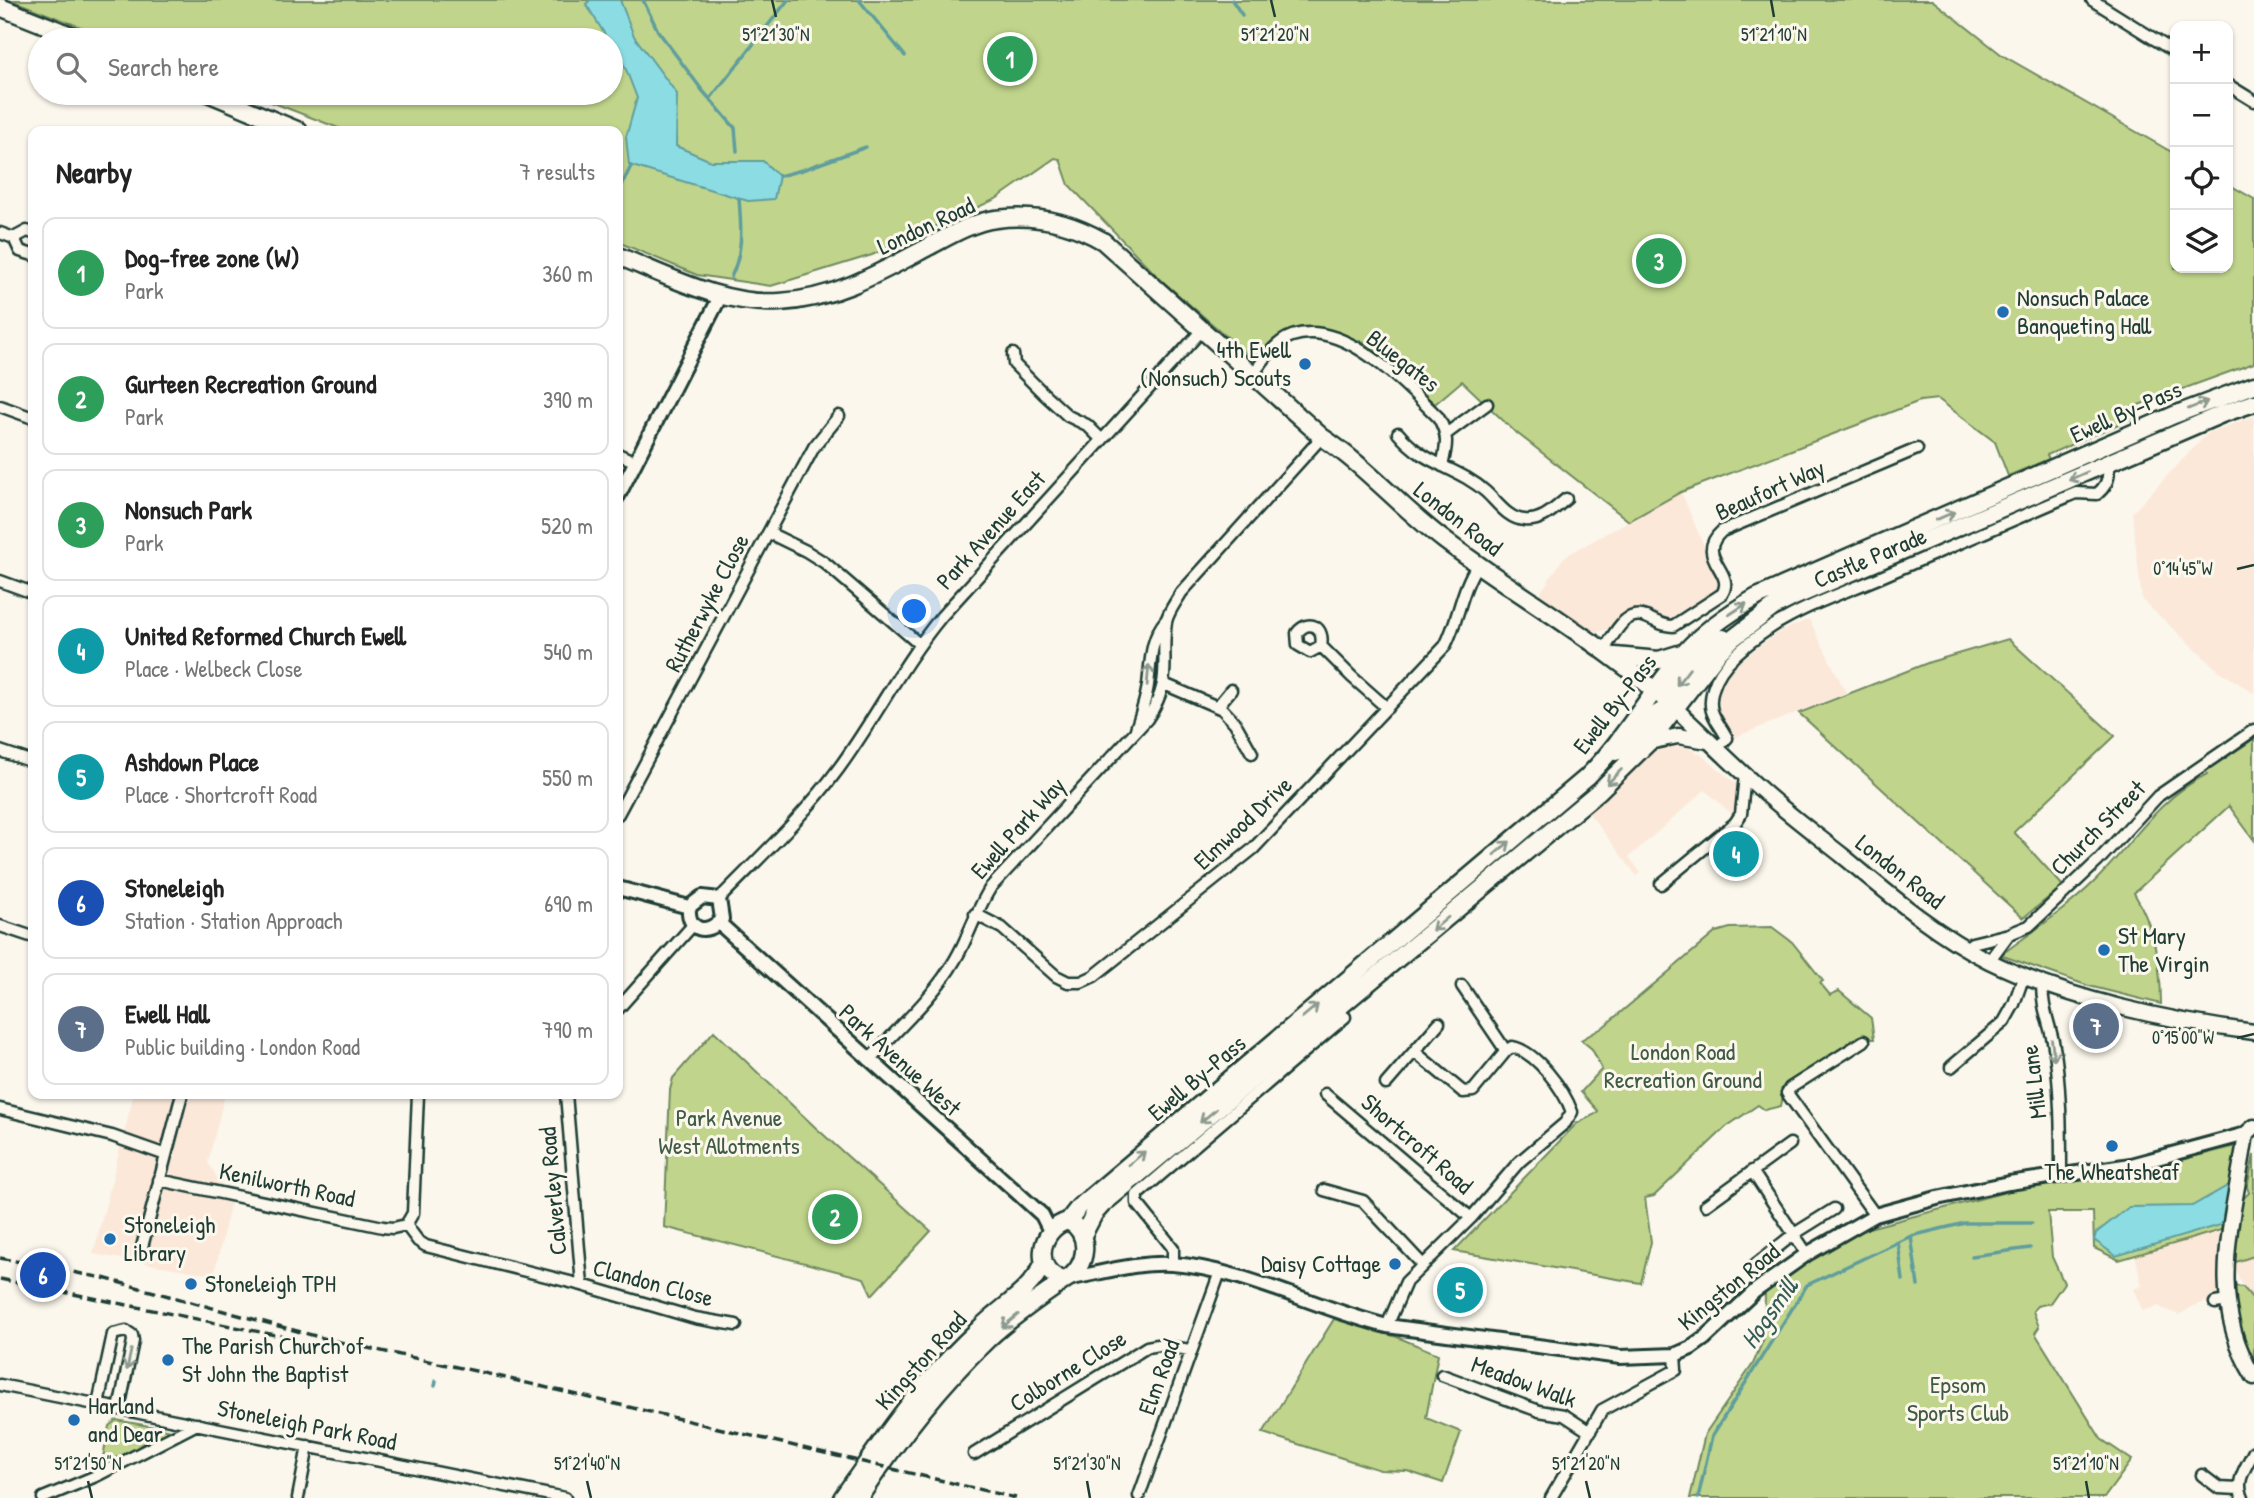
<!DOCTYPE html>
<html lang="en">
<head>
<meta charset="utf-8">
<style>
	body { margin:0; font-family:"Patrick Hand",sans-serif; background:#f2f2f2; color:#222 }
	.controls { position:absolute; right:21px; top:21px; display:grid; overflow:hidden; border-radius:14px; box-shadow:0 2px 5px #0004 }
	.controls button { width:63px; height:63px; display:grid; place-items:center; padding:0; border:0; border-bottom:2px solid #e0e0e0; background:#fff; color:#222; font:35px sans-serif }
	.you { position:absolute; left:915px; top:612px; width:24px; height:24px; margin:-18px; border:5px solid #fff; border-radius:50%; background:#1a73e8; box-shadow:0 0 0 10px #1a73e833 }
	.badge { display:grid; place-items:center; width:46px; height:46px; border-radius:50%; background:#1f6fb2; color:#fff; font-size:23px; font-weight:700 }
	.pin { position:absolute; translate:-50% -50%; border:4px solid #fff; box-shadow:0 2px 7px #0006 }
	.list { margin:0; padding:0; list-style:none }
	h2 { display:flex; justify-content:space-between; align-items:center; height:91px; margin:0; padding:0 28px; font-size:30px }
	h2 small { font-size:23px; font-weight:400; color:#767676 }
	.list li { display:grid; grid-template-columns:46px 1fr auto; gap:21px; align-items:center; box-sizing:border-box; height:112px; margin:0 14px 14px; padding:0 14px; border:2px solid #e0e0e0; border-radius:14px }
	.list b { display:block; font-size:26px; white-space:nowrap }
	.list p { margin:0; font-size:23px; white-space:nowrap; color:#767676 }
	.list em { font-size:23px; font-style:normal; color:#767676 }
	.icon { flex:none; width:38px; height:38px; fill:none; stroke:currentColor; stroke-width:2; stroke-linecap:round; stroke-linejoin:round }
	.map { position:relative; flex:none; width:2254px; height:1498px; overflow:hidden }
	.search { position:absolute; background:#fff; box-shadow:0 2px 5px #0004; left:28px; top:28px; width:595px; height:77px; display:flex; align-items:center; gap:18px; box-sizing:border-box; padding:0 24px; border-radius:38px; color:#767676; font-size:26px }
	.panel { position:absolute; background:#fff; box-shadow:0 2px 5px #0004; left:28px; top:126px; width:595px; height:973px; border-radius:14px }
	.map>svg:first-child { display:block }
</style>
</head>
<body>
<div class="map">
<svg width="2254" height="1498" viewBox="0 0 2254 1498">
	<rect width="100%" height="100%" fill="#fbf7ec"/>
	<filter id="ink" filterUnits="userSpaceOnUse"><feTurbulence type="fractalNoise" baseFrequency=".0143" numOctaves="2"/><feDisplacementMap in="SourceGraphic" scale="14" xChannelSelector="R" yChannelSelector="G"/><feConvolveMatrix kernelMatrix="1 2 1 2 8 2 1 2 1" color-interpolation-filters="sRGB"/></filter>
	<g filter="url(#ink)">
		<path fill="#fbe8d9" d="M2254,416V693L2219,671L2142,600L2132,513L2208,433Z
			M1681,492L1722,588L1684,615L1675,621H1664L1645,610L1635,611L1623,615L1611,628L1595,633L1539,595L1564,557Z
			M1809,619L1846,693L1738,736L1732,741L1720,723L1719,711L1720,689L1724,678L1737,663L1776,634Z
			M1667,747H1686L1700,754L1738,785L1734,816L1705,790L1629,857L1641,873L1637,876L1588,812L1651,751Z
			M134,1094H225L208,1162L231,1201L214,1275L93,1254Z
			M2223,1231L2218,1262L2221,1294L2217,1298L2193,1306L2179,1315L2157,1306L2143,1311L2133,1289L2142,1286L2135,1254Z
			M2254,1256V1300L2243,1287L2233,1263Z"/>
		<path fill="#c0d58b" stroke="#708960" stroke-width="2" d="M11,0H1932L2002,55L2175,154V268H2228V184L2254,199V363L2133,407L2137,416L2047,455L2049,459L2008,476L1995,442L1938,399L1920,401L1681,492L1629,521L1513,430L1462,381L1435,404L1366,343L1325,330L1283,333L1262,354L1248,355L1160,279L1069,185L1060,159L1055,158L996,199L872,255L771,286L697,275L618,242V131H346L248,93H611V40H114Z
			M2008,639L2115,736L2014,832L2063,886L2023,918L1799,713L1930,662Z
			M2254,739V840L2229,806L2134,893C2154,926 2161,966 2161,1004L2089,986L2003,956L2002,954C2033,931 2068,908 2095,881C2132,844 2158,798 2207,774L2206,771Z
			M1772,927L1792,942L1823,981L1820,983L1830,995L1839,991L1871,1018L1874,1039H1854L1785,1087L1781,1106L1765,1110L1758,1105L1726,1127L1654,1196L1645,1198L1651,1242L1641,1283L1454,1251L1576,1124L1597,1113L1598,1111L1581,1092L1602,1069L1592,1049L1581,1040L1602,1028L1716,932L1730,928Z
			M714,1031L815,1127L931,1231L872,1295L864,1278L664,1227L670,1090L673,1078Z
			M2237,1146L2221,1230L2119,1260L2094,1248L2093,1212H2048L2052,1257L2064,1283L2050,1303L2037,1306L2033,1311L2039,1327L2035,1333L2101,1439L2132,1460L2104,1498H1690L1705,1434L1753,1364L1764,1338L1765,1293L1850,1233L2044,1182L2139,1170Z
			M2254,1155V1256L2233,1263C2231,1243 2233,1205 2249,1193L2247,1187Z
			M2234,1286L2243,1287L2254,1300V1368L2244,1352L2232,1288Z
			M1334,1319L1397,1337L1438,1354L1426,1418L1461,1432L1443,1483L1407,1471L1380,1470L1263,1433Z
			M116,1420L171,1430L172,1433L113,1463H108L103,1457L109,1426Z"/>
		<path fill="#8cdde3" stroke="#609d9d" stroke-width="2" d="M590,0H620L634,36L677,94L676,146L711,161H763L779,176L774,199L748,201L629,165L626,137L637,98L625,67L586,4Z
			M2231,1184L2223,1224L2116,1256L2094,1240L2096,1233L2129,1207L2192,1206Z"/>
		<g fill="none" stroke-linecap="round" stroke-linejoin="round">
			<path stroke="#609d9d" stroke-width="3.5" d="M643,0L658,31L702,90L735,128L737,151
				M859,0L905,56
				M1232,0L1242,15
				M710,99L788,0
				M779,176L802,170L866,147
				M622,185L631,166
				M731,277C744,250 741,227 739,198
				M1911,1236L1918,1286
				M1898,1242L1903,1280
				M1972,1256L2030,1248
				M435,1386L436,1381
				M1698,1498L1712,1436L1807,1285L1911,1236L1965,1223H2032"/>
			<defs>
				<path id="minor" d="M2092,0L2175,52
					M2228,85L2254,101
					M0,233L14,238L20,251L33,255
					M14,238L27,231L33,233
					M1013,354L1014,364L1044,394L1068,416L1087,425L1101,439
					M1253,374C1264,360 1275,342 1292,336C1344,318 1405,385 1438,417C1449,435 1447,446 1442,466
					M0,406L33,418
					M1398,433C1425,466 1457,466 1486,492C1498,503 1508,519 1524,520C1542,522 1554,509 1566,499
					M1446,434L1487,404
					M618,454L636,462
					M769,533L806,551L825,563L919,644
					M0,581L33,593
					M1321,646C1325,627 1309,618 1297,633L1298,645L1310,652L1321,646L1352,677L1387,708
					M1604,650C1614,635 1624,609 1646,617C1656,621 1662,626 1673,626L1722,594C1737,572 1693,557 1722,531L1917,449
					M1164,684L1222,709L1235,723L1252,753
					M1217,707L1231,690
					M1136,729C1141,714 1146,700 1148,685C1151,661 1150,639 1166,620
					M1717,748L1727,738C1717,719 1706,713 1713,689C1720,663 1748,643 1770,628C1802,607 1840,594 1876,579C1936,553 1996,527 2057,501L2076,493L2097,494C2107,486 2111,476 2107,463
					M0,751L33,762
					M618,814L814,447L839,416
					M1661,884L1735,823L1741,814L1745,775
					M719,899C760,857 804,816 839,768C875,719 902,664 941,617L1203,329
					M975,914L1002,928L1056,976L1068,982H1081L1094,976L1253,849L1445,646C1459,619 1461,589 1478,564
					M0,926L33,937
					M1967,948L1972,943L2009,934
					M1989,961L2009,934L2029,926L2098,861L2158,796L2254,730
					M2042,983C2042,1007 2048,1019 2053,1041C2061,1082 2061,1134 2061,1176
					M1462,986L1506,1051L1512,1047C1536,1051 1564,1090 1572,1112L1565,1123L1519,1162L1471,1218
					M618,1009L693,925
					M1864,1041L1790,1088L1787,1093L1875,1215
					M1415,1052L1463,1092L1473,1091L1506,1051
					M869,1060C898,1028 933,998 955,960C969,937 976,910 991,887L1147,719C1174,679 1160,663 1166,622C1168,612 1176,602 1181,593L1322,437
					M1951,1067L2004,1022L2014,1004L2024,975
					M1386,1084L1439,1023
					M566,1094L582,1285
					M1325,1094L1471,1218L1406,1282L1387,1326
					M0,1109L112,1136L166,1155
					M1752,1171L1807,1254
					M159,1180L383,1227L393,1228L406,1225
					M1324,1190L1363,1201L1422,1264
					M1706,1205L1790,1144
					M406,1225L418,1241L426,1246L582,1285L695,1318L736,1325
					M406,1225L413,1213L418,1094
					M142,1247L182,1094
					M1173,1264V1248L1137,1203V1195L1345,1017
					M1751,1268L1794,1234L1834,1209
					M2215,1303L2228,1301
					M1442,1375L1539,1411L1564,1415L1590,1432
					M0,1385L565,1498
					M98,1404L113,1334L126,1331L132,1335L133,1341L119,1409
					M974,1454L1147,1347L1158,1345L1190,1350
					M2202,1475L2219,1488L2239,1489
					M1139,1496L1220,1272
					M43,1498L96,1476L197,1424
					M298,1498L308,1446
					M1551,1498L1602,1410L1676,1370L1675,1355
					M2243,1498C2234,1481 2247,1466 2254,1451"/>
				<path id="tertiary" d="M618,496L721,295
					M618,888L689,907
					M702,897L719,899L722,919C707,936 687,931 689,907Z
					M719,923L1042,1215L1050,1231
					M1067,1279C1101,1273 1137,1262 1172,1264C1244,1269 1317,1309 1387,1326L1620,1357L1675,1355L1691,1348L1705,1338L1755,1291L1807,1254L1875,1215L1937,1198L2009,1183L2131,1165L2246,1134"/>
				<path id="secondary" d="M1676,709C1703,735 1729,761 1757,786C1784,811 1814,833 1843,856C1889,894 1935,934 1989,961C2067,999 2168,1021 2254,1032
					M1649,742L1678,736L1708,741
					M2254,1127L2246,1134C2234,1218 2205,1298 2254,1377"/>
				<path id="trunk" d="M0,7L83,40
					M208,93L299,131
					M618,256C668,276 724,306 780,302C835,299 881,272 928,247C949,236 972,222 996,219C1034,214 1070,222 1103,241L1322,437C1367,467 1401,508 1444,540C1521,598 1605,644 1676,709
					M1615,656L1659,660L1685,652
					M1655,690L1671,692C1688,673 1701,651 1723,638
					M1616,752C1621,749 1627,747 1631,743C1645,730 1655,705 1676,709
					M1068,1221L1079,1207L1587,777C1625,739 1649,693 1684,653C1704,630 1731,612 1757,597L2174,415L2254,385
					M1068,1221C1092,1233 1088,1268 1065,1280C1031,1273 1039,1228 1068,1221Z
					M1083,1235L1094,1214L1103,1204L1599,791L1649,742L1717,654L1732,639L1774,607L1792,598L2222,414L2254,403
					M842,1498C870,1459 896,1418 928,1382C944,1363 962,1345 980,1328C1002,1306 1030,1292 1043,1264
					M859,1498C897,1440 938,1387 988,1339C1011,1317 1039,1299 1065,1280"/>
			</defs>
			<use href="#minor" stroke="#1f3d34" stroke-width="15"/>
			<use href="#tertiary" stroke="#1f3d34" stroke-width="18"/>
			<use href="#secondary" stroke="#1f3d34" stroke-width="19"/>
			<use href="#trunk" stroke="#1f3d34" stroke-width="21"/>
			<use href="#minor" stroke="#fbf7ec" stroke-width="10"/>
			<use href="#tertiary" stroke="#fbf7ec" stroke-width="12"/>
			<use href="#secondary" stroke="#fbf7ec" stroke-width="14"/>
			<use href="#trunk" stroke="#fbf7ec" stroke-width="16"/>
			<path stroke="#1f3d34" stroke-width="3.5" stroke-dasharray="10 5" stroke-linecap="butt" d="M0,1258L103,1278L330,1340L480,1372L1016,1498
				M0,1279L285,1337"/>
		</g>
		<defs><path id="oneway-shaft" d="M-6 0H5M1.5-3L5.5 0L1.5 3" fill="none" stroke-width="1.6" stroke-linecap="round" stroke-linejoin="round" transform="scale(1.75)"/></defs>
		<g stroke="#8d9a90">
			<use href="#oneway-shaft" transform="translate(2198 405) rotate(-22)"/>
			<use href="#oneway-shaft" transform="translate(2078 476) rotate(156)"/>
			<use href="#oneway-shaft" transform="translate(1945 516) rotate(-23)"/>
			<use href="#oneway-shaft" transform="translate(1738 609) rotate(-33)"/>
			<use href="#oneway-shaft" transform="translate(1148 675) rotate(-85)"/>
			<use href="#oneway-shaft" transform="translate(1683 677) rotate(128)"/>
			<use href="#oneway-shaft" transform="translate(1614 777) rotate(135)"/>
			<use href="#oneway-shaft" transform="translate(1502 848) rotate(-40)"/>
			<use href="#oneway-shaft" transform="translate(1440 924) rotate(140)"/>
			<use href="#oneway-shaft" transform="translate(1310 1011) rotate(-40)"/>
			<use href="#oneway-shaft" transform="translate(2053 1050) rotate(82)"/>
			<use href="#oneway-shaft" transform="translate(1208 1116) rotate(140)"/>
			<use href="#oneway-shaft" transform="translate(1137 1158) rotate(-40)"/>
			<use href="#oneway-shaft" transform="translate(1010 1321) rotate(141)"/>
			<use href="#oneway-shaft" transform="translate(129 1360) rotate(102)"/>
		</g>
	</g>
	<path fill="none" stroke="#1f3d34" stroke-width="2.5" d="M772,0L776,17M1271,0L1275,17M1771,0L1774,17M2237,569L2254,565M2237,1038L2254,1034M88,1481L92,1498M587,1481L591,1498M1087,1481L1090,1498M1586,1481L1590,1498M2086,1481L2089,1498"/>
	<g fill="#1f6fb2" stroke="#fbf7ec" stroke-width="2.5">
		<circle cx="2003" cy="312" r="7"/>
		<circle cx="1305" cy="364" r="7"/>
		<circle cx="2104" cy="950" r="7"/>
		<circle cx="2112" cy="1146" r="7"/>
		<circle cx="110" cy="1239" r="7"/>
		<circle cx="1395" cy="1264" r="7"/>
		<circle cx="191" cy="1284" r="7"/>
		<circle cx="168" cy="1360" r="7"/>
		<circle cx="74" cy="1420" r="7"/>
	</g>
	<g text-anchor="middle" stroke-width="6" stroke-linejoin="round" paint-order="stroke">
		<g font-size="24" fill="#1f3d34" stroke="#fbf7ec">
			<text transform="translate(926 226) rotate(-25)" y="8">London Road</text>
			<text transform="translate(1403 361) rotate(38)" y="8">Bluegates</text>
			<text transform="translate(2126 412) rotate(-24)" y="8">Ewell By-Pass</text>
			<text transform="translate(1770 490) rotate(-24)" y="8">Beaufort Way</text>
			<text transform="translate(1458 519) rotate(38)" y="8">London Road</text>
			<text transform="translate(991 530) rotate(-48)" y="8">Park Avenue East</text>
			<text transform="translate(1870 558) rotate(-23)" y="8">Castle Parade</text>
			<text transform="translate(707 603) rotate(-62)" y="8">Rutherwyke Close</text>
			<text transform="translate(1615 704) rotate(-52)" y="8">Ewell By-Pass</text>
			<text transform="translate(1243 823) rotate(-43)" y="8">Elmwood Drive</text>
			<text transform="translate(1018 828) rotate(-48)" y="8">Ewell Park Way</text>
			<text transform="translate(2098 828) rotate(-45)" y="8">Church Street</text>
			<text transform="translate(1900 872) rotate(38)" y="8">London Road</text>
			<text transform="translate(900 1060) rotate(42)" y="8">Park Avenue West</text>
			<text transform="translate(1197 1078) rotate(-40)" y="8">Ewell By-Pass</text>
			<text transform="translate(2034 1082) rotate(-97)" y="8">Mill Lane</text>
			<text transform="translate(1417 1144) rotate(41)" y="8">Shortcroft Road</text>
			<text transform="translate(287 1185) rotate(12)" y="8">Kenilworth Road</text>
			<text transform="translate(553 1191) rotate(-95)" y="8">Calverley Road</text>
			<text transform="translate(653 1283) rotate(15)" y="8">Clandon Close</text>
			<text transform="translate(1729 1287) rotate(-39)" y="8">Kingston Road</text>
			<text transform="translate(921 1361) rotate(-48)" y="8">Kingston Road</text>
			<text transform="translate(1068 1371) rotate(-32)" y="8">Colborne Close</text>
			<text transform="translate(1159 1377) rotate(-70)" y="8">Elm Road</text>
			<text transform="translate(1524 1382) rotate(20)" y="8">Meadow Walk</text>
			<text transform="translate(307 1425) rotate(11)" y="8">Stoneleigh Park Road</text>
		</g>
		<g font-size="24" fill="#1f3d34" stroke="#fbf7ec" text-anchor="start">
			<text x="2017" y="306">Nonsuch Palace<tspan x="2017" dy="28">Banqueting Hall</tspan></text>
			<text x="1291" y="358" text-anchor="end">4th Ewell<tspan x="1291" dy="28">(Nonsuch) Scouts</tspan></text>
			<text x="2118" y="944">St Mary<tspan x="2118" dy="28">The Virgin</tspan></text>
			<text x="2112" y="1180" text-anchor="middle">The Wheatsheaf</text>
			<text x="124" y="1233">Stoneleigh<tspan x="124" dy="28">Library</tspan></text>
			<text x="1381" y="1272" text-anchor="end">Daisy Cottage</text>
			<text x="205" y="1292">Stoneleigh TPH</text>
			<text x="182" y="1354">The Parish Church of<tspan x="182" dy="28">St John the Baptist</tspan></text>
			<text x="88" y="1414">Harland<tspan x="88" dy="28">and Dear</tspan></text>
		</g>
		<g font-size="24" fill="#3f5b45" stroke="#fbf7ec">
			<text x="1683" y="1060">London Road<tspan x="1683" dy="28">Recreation Ground</tspan></text>
			<text x="729" y="1126">Park Avenue<tspan x="729" dy="28">West Allotments</tspan></text>
			<text x="1958" y="1393">Epsom<tspan x="1958" dy="28">Sports Club</tspan></text>
		</g>
		<g font-size="26" font-style="italic" fill="#355d57" stroke="#fbf7ec">
			<text transform="translate(1769 1313) rotate(-55)" y="9">Hogsmill</text>
		</g>
	</g>
	<g font-size="18" text-anchor="middle" fill="#1f3d34" stroke="#fbf7ec" stroke-width="6" stroke-linejoin="round" paint-order="stroke">
		<text x="776" y="41">51°21'30"N</text>
		<text x="1275" y="41">51°21'20"N</text>
		<text x="1774" y="41">51°21'10"N</text>
		<text x="2183" y="575">0°14'45"W</text>
		<text x="2183" y="1044">0°15'00"W</text>
		<text x="88" y="1470">51°21'50"N</text>
		<text x="587" y="1470">51°21'40"N</text>
		<text x="1087" y="1470">51°21'30"N</text>
		<text x="1586" y="1470">51°21'20"N</text>
		<text x="2086" y="1470">51°21'10"N</text>
	</g>
</svg>
<div class="controls">
<button>+</button>
<button>−</button>
<button><svg class="icon" aria-label="locate" viewBox="0 0 24 24"><circle cx="12" cy="12" r="6"/><path d="M12 2v4M12 18v4M2 12h4M18 12h4"/></svg></button>
<button><svg class="icon" aria-label="layers" viewBox="0 0 24 24"><path d="M12 4l9 5-9 5-9-5zM3 14l9 5 9-5"/></svg></button>
</div>
<div class="you"></div>
<div class="pin badge" style="left:1010px;top:59px;background:#2e9e5b">1</div>
<div class="pin badge" style="left:835px;top:1217px;background:#2e9e5b">2</div>
<div class="pin badge" style="left:1659px;top:261px;background:#2e9e5b">3</div>
<div class="pin badge" style="left:1736px;top:854px;background:#0f9aa8">4</div>
<div class="pin badge" style="left:1460px;top:1290px;background:#0f9aa8">5</div>
<div class="pin badge" style="left:43px;top:1275px;background:#1a4fb4">6</div>
<div class="pin badge" style="left:2096px;top:1026px;background:#5c6f8a">7</div>
<div class="search"><svg class="icon" aria-label="search" viewBox="0 0 24 24"><circle cx="10" cy="10" r="6"/><path d="M15 15l6 6"/></svg>Search here</div>
<section class="panel">
<h2>Nearby<small>7 results</small></h2>
<ul class="list">
<li><span class="badge" style="background:#2e9e5b">1</span><div><b>Dog-free zone (W)</b><p>Park</p></div><em>360 m</em></li>
<li><span class="badge" style="background:#2e9e5b">2</span><div><b>Gurteen Recreation Ground</b><p>Park</p></div><em>390 m</em></li>
<li><span class="badge" style="background:#2e9e5b">3</span><div><b>Nonsuch Park</b><p>Park</p></div><em>520 m</em></li>
<li><span class="badge" style="background:#0f9aa8">4</span><div><b>United Reformed Church Ewell</b><p>Place · Welbeck Close</p></div><em>540 m</em></li>
<li><span class="badge" style="background:#0f9aa8">5</span><div><b>Ashdown Place</b><p>Place · Shortcroft Road</p></div><em>550 m</em></li>
<li><span class="badge" style="background:#1a4fb4">6</span><div><b>Stoneleigh</b><p>Station · Station Approach</p></div><em>690 m</em></li>
<li><span class="badge" style="background:#5c6f8a">7</span><div><b>Ewell Hall</b><p>Public building · London Road</p></div><em>790 m</em></li>
</ul>
</section>
</div>
</body>
</html>
